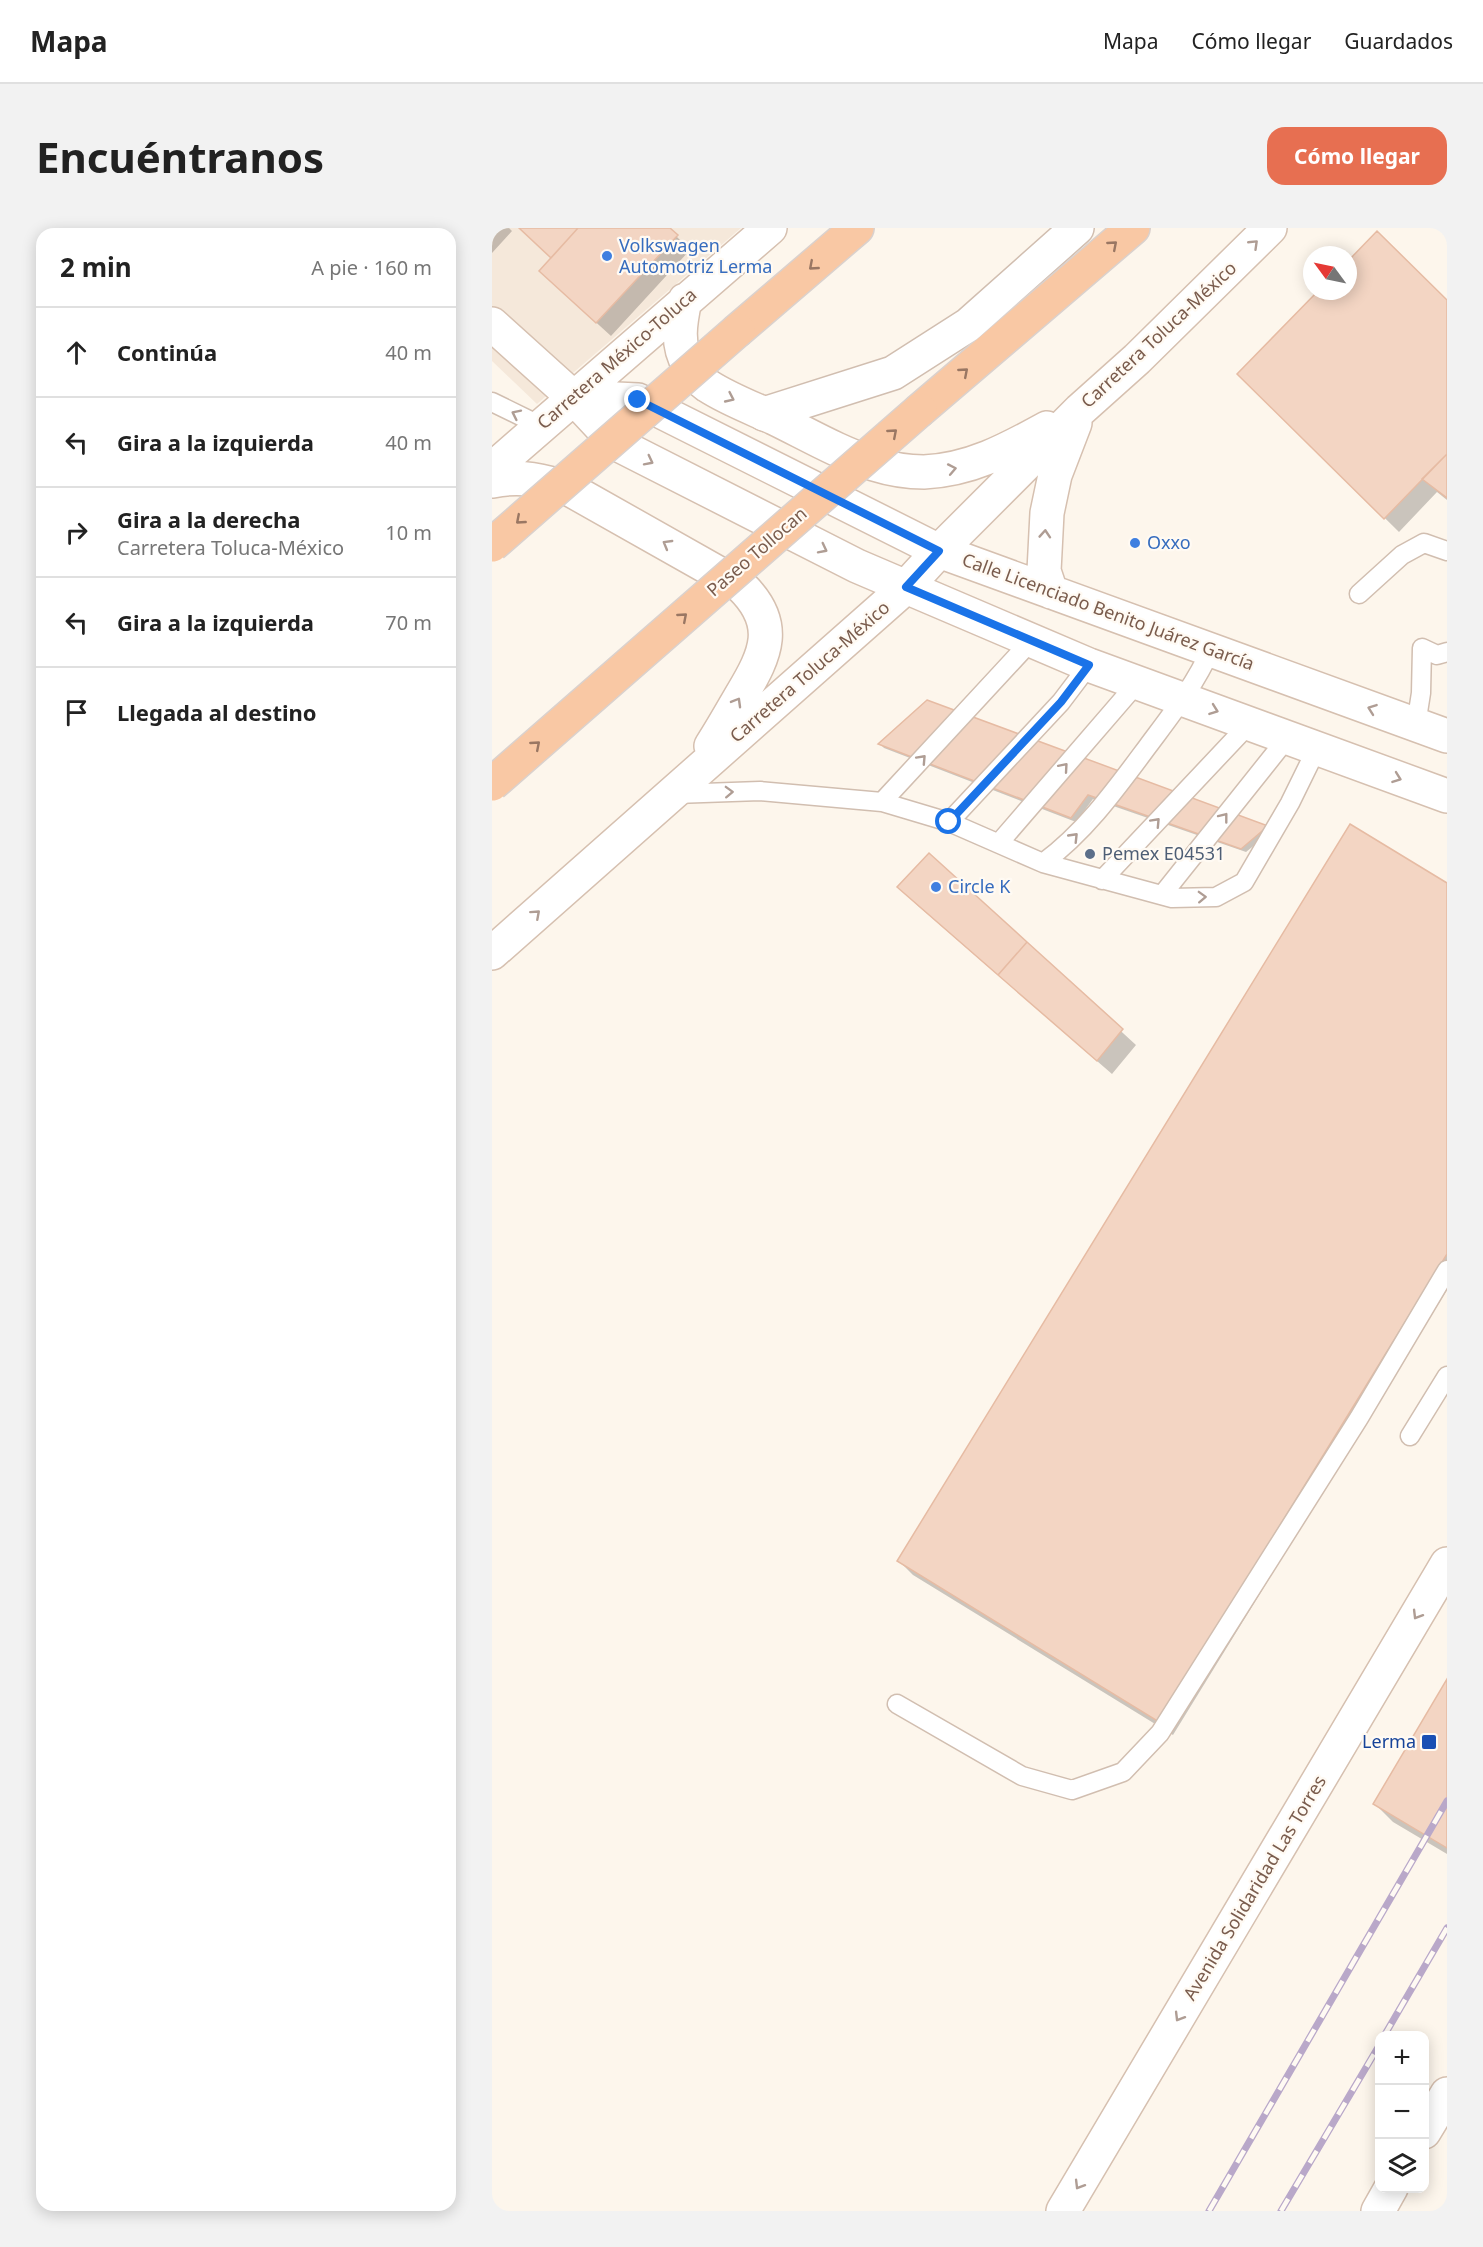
<!DOCTYPE html>
<html lang="es">
<head>
<meta charset="utf-8">
<style>
	body { margin:0; font-family:"Noto Sans",sans-serif; background:#f2f2f2; color:#222 }
	.controls { position:absolute; right:18px; bottom:18px; display:grid; overflow:hidden; border-radius:12px; box-shadow:0 3px 15px #0003 }
	.controls button { width:54px; height:54px; display:grid; place-items:center; padding:0; border:0; border-bottom:2px solid #e0e0e0; background:#fff; color:#222; font:30px sans-serif }
	.compass { position:absolute; left:811px; top:18px; width:54px; height:54px; border-radius:50%; background:#fff; box-shadow:0 3px 15px #0003; rotate:303deg }
	.stop { position:absolute; width:18px; height:18px; margin:-14px; border:4px solid #1a73e8; border-radius:50%; background:#fff }
	.stop.end { background:#1a73e8; border-color:#fff; box-shadow:0 2px 6px #0008 }
	.list { margin:0; padding:0; list-style:none }
	h2 { display:flex; justify-content:space-between; align-items:center; height:78px; margin:0; padding:0 24px; font-size:26px }
	h2 small { font-size:20px; font-weight:400; color:#767676 }
	.list li { display:grid; grid-template-columns:39px 1fr auto; gap:18px; align-items:center; box-sizing:border-box; height:90px; padding:0 24px; border-top:2px solid #e0e0e0 }
	.list b { display:block; font-size:22px; white-space:nowrap }
	.list p { margin:0; font-size:20px; white-space:nowrap; color:#767676 }
	.list em { font-size:20px; font-style:normal; color:#767676 }
	.icon { flex:none; width:33px; height:33px; fill:none; stroke:currentColor; stroke-width:2; stroke-linecap:round; stroke-linejoin:round }
	.map { position:relative; flex:none; width:955px; height:1983px; overflow:hidden; border-radius:18px }
	header { display:flex; align-items:center; gap:36px; box-sizing:border-box; height:84px; padding:0 30px; background:#fff; border-bottom:2px solid #e0e0e0 }
	header strong { font-size:28px }
	nav { display:flex; gap:33px; margin-inline-start:auto; font-size:21px }
	.intro { display:flex; align-items:center; justify-content:space-between; box-sizing:border-box; height:144px; padding:0 36px }
	h1 { margin:0; font-size:42px }
	.button { padding:15px 27px; border-radius:18px; background:#e76f51; color:#fff; font-size:21px; font-weight:700 }
	main { display:flex; gap:36px; padding:0 36px }
	aside { flex:1; background:#fff; border-radius:18px; box-shadow:0 3px 15px #0003 }
	.map>svg:first-child { display:block }
</style>
</head>
<body>
<header>
<strong>Mapa</strong>
<nav><a>Mapa</a><a>Cómo llegar</a><a>Guardados</a></nav>
</header>
<div class="intro"><h1>Encuéntranos</h1><a class="button">Cómo llegar</a></div>
<main>
<aside>
<h2>2 min<small>A pie · 160 m</small></h2>
<ul class="list">
<li><svg class="icon" aria-label="ahead" viewBox="0 0 24 24"><path d="M12 20V5M6 11l6-6 6 6"/></svg><div><b>Continúa</b></div><em>40 m</em></li>
<li><svg class="icon" aria-label="left" viewBox="0 0 24 24"><path d="M17 20v-9H6M10 6l-5 5 5 5"/></svg><div><b>Gira a la izquierda</b></div><em>40 m</em></li>
<li><svg class="icon" aria-label="right" viewBox="0 0 24 24"><path d="M7 20v-9h11M14 6l5 5-5 5"/></svg><div><b>Gira a la derecha</b><p>Carretera Toluca-México</p></div><em>10 m</em></li>
<li><svg class="icon" aria-label="left" viewBox="0 0 24 24"><path d="M17 20v-9H6M10 6l-5 5 5 5"/></svg><div><b>Gira a la izquierda</b></div><em>70 m</em></li>
<li><svg class="icon" aria-label="arrive" viewBox="0 0 24 24"><path d="M6 21V4h12l-3 4 3 4H6"/></svg><div><b>Llegada al destino</b></div></li>
</ul>
</aside>
<div class="map">
<svg width="955" height="1983" viewBox="0 0 955 1983">
	<rect width="100%" height="100%" fill="#fdf6ec"/>
	<path fill="#f5e8da" d="M0,0H249L45,176L0,133Z"/>
	<path fill="#0003" d="M0,0H17L20,3L0,25Z
		M28,0H176L198,22L119,108L63,57L61,30Z
		M856,35L955,74V272L945,264L907,304L747,146L829,63H856Z
		M435,473L780,603L754,624L601,571L584,594L392,520L388,516Z
		M437,627L644,817L620,846L425,677L407,659Z
		M955,657V1062L681,1507L421,1347L407,1333Z
		M955,1454V1626L901,1594L883,1576Z"/>
	<path fill="#f3d5c3" stroke="#e6bba3" stroke-width="1.5" d="M27,0H86L59,30Z
		M86,0H178L186,7L104,95L47,43Z
		M885,3L955,72V226L892,291L745,146L826,63H856V33Z
		M955,226V270L930,251Z
		M435,472L776,598L749,621L596,567L579,590L386,516Z
		M858,596L955,655V1026L667,1494L405,1333Z
		M437,625L535,714L506,747L405,659Z
		M535,714L631,801L605,833L506,747Z
		M955,1451V1620L881,1576Z"/>
	<g fill="none" stroke-linecap="round" stroke-linejoin="round">
		<defs>
			<path id="service" d="M0,174L49,198
				M867,366L910,327L932,315L955,323
				M924,497L929,465L930,420L945,427L955,424
				M183,566L268,563L390,574L457,594L569,474L597,437
				M390,574L540,412
				M457,594L551,635C594,603 624,561 656,518C679,487 703,457 719,421
				M507,615L646,454
				M551,635L680,670L724,669L752,654L798,575L825,520
				M610,652L758,495
				M670,667L796,509
				M918,1208L955,1148
				M405,1476L530,1548L580,1562L631,1544L668,1505L867,1190L955,1042"/>
			<path id="minor" d="M272,186L401,145L476,97L585,0"/>
			<path id="secondary" d="M193,72C188,95 184,117 197,138C202,146 209,153 216,158C236,171 260,180 282,190C315,206 347,225 382,236C398,241 415,244 432,244C478,242 515,222 555,200
				M0,96L81,169L125,216L365,338L597,437L955,568
				M81,169L146,172L447,323L955,508
				M0,241L278,0
				M0,253C29,247 52,252 79,262L249,358C288,396 274,426 250,466C240,483 230,501 219,518
				M559,364L552,343L555,285L563,247L583,195
				M0,725L414,359L447,323L588,182L645,131L778,0
				M932,1904L955,1866
				M571,1983L955,1336
				M886,1983L899,1960"/>
			<path id="trunk" d="M246,102L365,0
				M428,182L641,0"/>
		</defs>
		<use href="#service" stroke="#d1beb0" stroke-width="21"/>
		<use href="#minor" stroke="#d1beb0" stroke-width="36"/>
		<use href="#secondary" stroke="#d6c0b0" stroke-width="36"/>
		<use href="#trunk" stroke="#dad1cd" stroke-width="36"/>
		<use href="#service" stroke="#fff" stroke-width="18"/>
		<use href="#minor" stroke="#fff" stroke-width="33"/>
		<use href="#secondary" stroke="#fff" stroke-width="33"/>
		<use href="#trunk" stroke="#f9c8a4" stroke-width="33"/>
		<defs>
			<path id="rail" d="M892,1808L955,1700
				M717,1983L955,1573
				M789,1983L888,1816"/>
		</defs>
		<use href="#rail" stroke="#b9a8c9" stroke-width="7"/>
		<use href="#rail" stroke="#fffaf3" stroke-width="4.5" stroke-dasharray="14" stroke-linecap="butt"/>
		<defs>
			<path id="trunk-bridge" d="M0,317L246,102
				M0,556L428,182"/>
		</defs>
		<use href="#trunk-bridge" stroke="#dad1cd" stroke-width="36" stroke-linecap="butt"/>
		<use href="#trunk-bridge" stroke="#f9c8a4" stroke-width="33"/>
	</g>
	<defs><path id="oneway-chevron" d="M-2-3.5L2.5 0L-2 3.5" fill="none" stroke-width="1.6" stroke-linecap="round" stroke-linejoin="round" transform="scale(1.5)"/></defs>
	<g stroke="#af9d94">
		<use href="#oneway-chevron" transform="translate(762 16) rotate(-44)"/>
		<use href="#oneway-chevron" transform="translate(238 170) rotate(25)"/>
		<use href="#oneway-chevron" transform="translate(24 186) rotate(-154)"/>
		<use href="#oneway-chevron" transform="translate(157 233) rotate(27)"/>
		<use href="#oneway-chevron" transform="translate(460 241) rotate(-11)"/>
		<use href="#oneway-chevron" transform="translate(553 306) rotate(-86)"/>
		<use href="#oneway-chevron" transform="translate(175 316) rotate(-150)"/>
		<use href="#oneway-chevron" transform="translate(331 321) rotate(27)"/>
		<use href="#oneway-chevron" transform="translate(245 474) rotate(-60)"/>
		<use href="#oneway-chevron" transform="translate(880 481) rotate(-160)"/>
		<use href="#oneway-chevron" transform="translate(722 482) rotate(20)"/>
		<use href="#oneway-chevron" transform="translate(430 531) rotate(-47)"/>
		<use href="#oneway-chevron" transform="translate(572 539) rotate(-49)"/>
		<use href="#oneway-chevron" transform="translate(905 550) rotate(20)"/>
		<use href="#oneway-chevron" transform="translate(237 564) rotate(-2)"/>
		<use href="#oneway-chevron" transform="translate(732 589) rotate(-52)"/>
		<use href="#oneway-chevron" transform="translate(664 594) rotate(-47)"/>
		<use href="#oneway-chevron" transform="translate(582 609) rotate(-46)"/>
		<use href="#oneway-chevron" transform="translate(710 669) rotate(-2)"/>
		<use href="#oneway-chevron" transform="translate(44 686) rotate(-42)"/>
		<use href="#oneway-chevron" transform="translate(925 1387) rotate(121)"/>
		<use href="#oneway-chevron" transform="translate(687 1789) rotate(121)"/>
		<use href="#oneway-chevron" transform="translate(587 1957) rotate(121)"/>
	</g>
	<g stroke="#9a7763">
		<use href="#oneway-chevron" transform="translate(621 17) rotate(-41)"/>
		<use href="#oneway-chevron" transform="translate(321 38) rotate(139)"/>
		<use href="#oneway-chevron" transform="translate(472 144) rotate(-41)"/>
		<use href="#oneway-chevron" transform="translate(401 205) rotate(-41)"/>
		<use href="#oneway-chevron" transform="translate(28 292) rotate(139)"/>
		<use href="#oneway-chevron" transform="translate(191 389) rotate(-41)"/>
		<use href="#oneway-chevron" transform="translate(44 517) rotate(-41)"/>
	</g>
	<g fill="none" stroke-linecap="round" stroke-linejoin="round">
		<path stroke="#1a73e8" stroke-width="8" d="M146,172L447,323L414,359L597,437L569,474L457,594"/>
	</g>
	<g fill="#3f7fe0" stroke="#fffaf3" stroke-width="2">
		<circle cx="115" cy="28" r="6"/>
		<circle cx="643" cy="315" r="6"/>
		<circle cx="444" cy="659" r="6"/>
	</g>
	<circle fill="#5c6f8a" stroke="#fffaf3" stroke-width="2" cx="598" cy="626" r="6"/>
	<rect fill="#1a4fb4" stroke="#fffaf3" stroke-width="2" x="929" y="1506" width="16" height="16" rx="3"/>
	<g text-anchor="middle" stroke-width="4.5" stroke-linejoin="round" paint-order="stroke">
		<g font-size="18" fill="#366cbe" stroke="#fffaf3" text-anchor="start">
			<text x="127" y="24">Volkswagen<tspan x="127" dy="21">Automotriz Lerma</tspan></text>
			<text x="655" y="321">Oxxo</text>
			<text x="456" y="665">Circle K</text>
		</g>
		<g font-size="18" fill="#7a5c4d" stroke="#fffaf3">
			<text transform="translate(667 107) rotate(-43)" y="6">Carretera Toluca-México</text>
			<text transform="translate(125 131) rotate(-41)" y="6">Carretera México-Toluca</text>
			<text transform="translate(265 324) rotate(-41)" y="6">Paseo Tollocan</text>
			<text transform="translate(616 384) rotate(20)" y="6">Calle Licenciado Benito Juárez García</text>
			<text transform="translate(318 444) rotate(-41)" y="6">Carretera Toluca-México</text>
			<text transform="translate(763 1660) rotate(-59)" y="6">Avenida Solidaridad Las Torres</text>
		</g>
		<g font-size="18" fill="#4e5e75" stroke="#fffaf3" text-anchor="start">
			<text x="610" y="632">Pemex E04531</text>
		</g>
		<g font-size="18" fill="#164399" stroke="#fffaf3" text-anchor="end">
			<text x="924" y="1520">Lerma</text>
		</g>
	</g>
</svg>
<div class="controls">
<button>+</button>
<button>−</button>
<button><svg class="icon" aria-label="layers" viewBox="0 0 24 24"><path d="M12 4l9 5-9 5-9-5zM3 14l9 5 9-5"/></svg></button>
</div>
<svg class="compass" viewBox="-18 -18 36 36"><path d="M0-13l5 13h-10z" fill="#e53935"/><path d="M0 13l5-13h-10z" fill="#767676"/></svg>
<div class="stop" style="left:457px;top:594px"></div>
<div class="stop end" style="left:146px;top:172px"></div>
</div>
</main>
</body>
</html>
